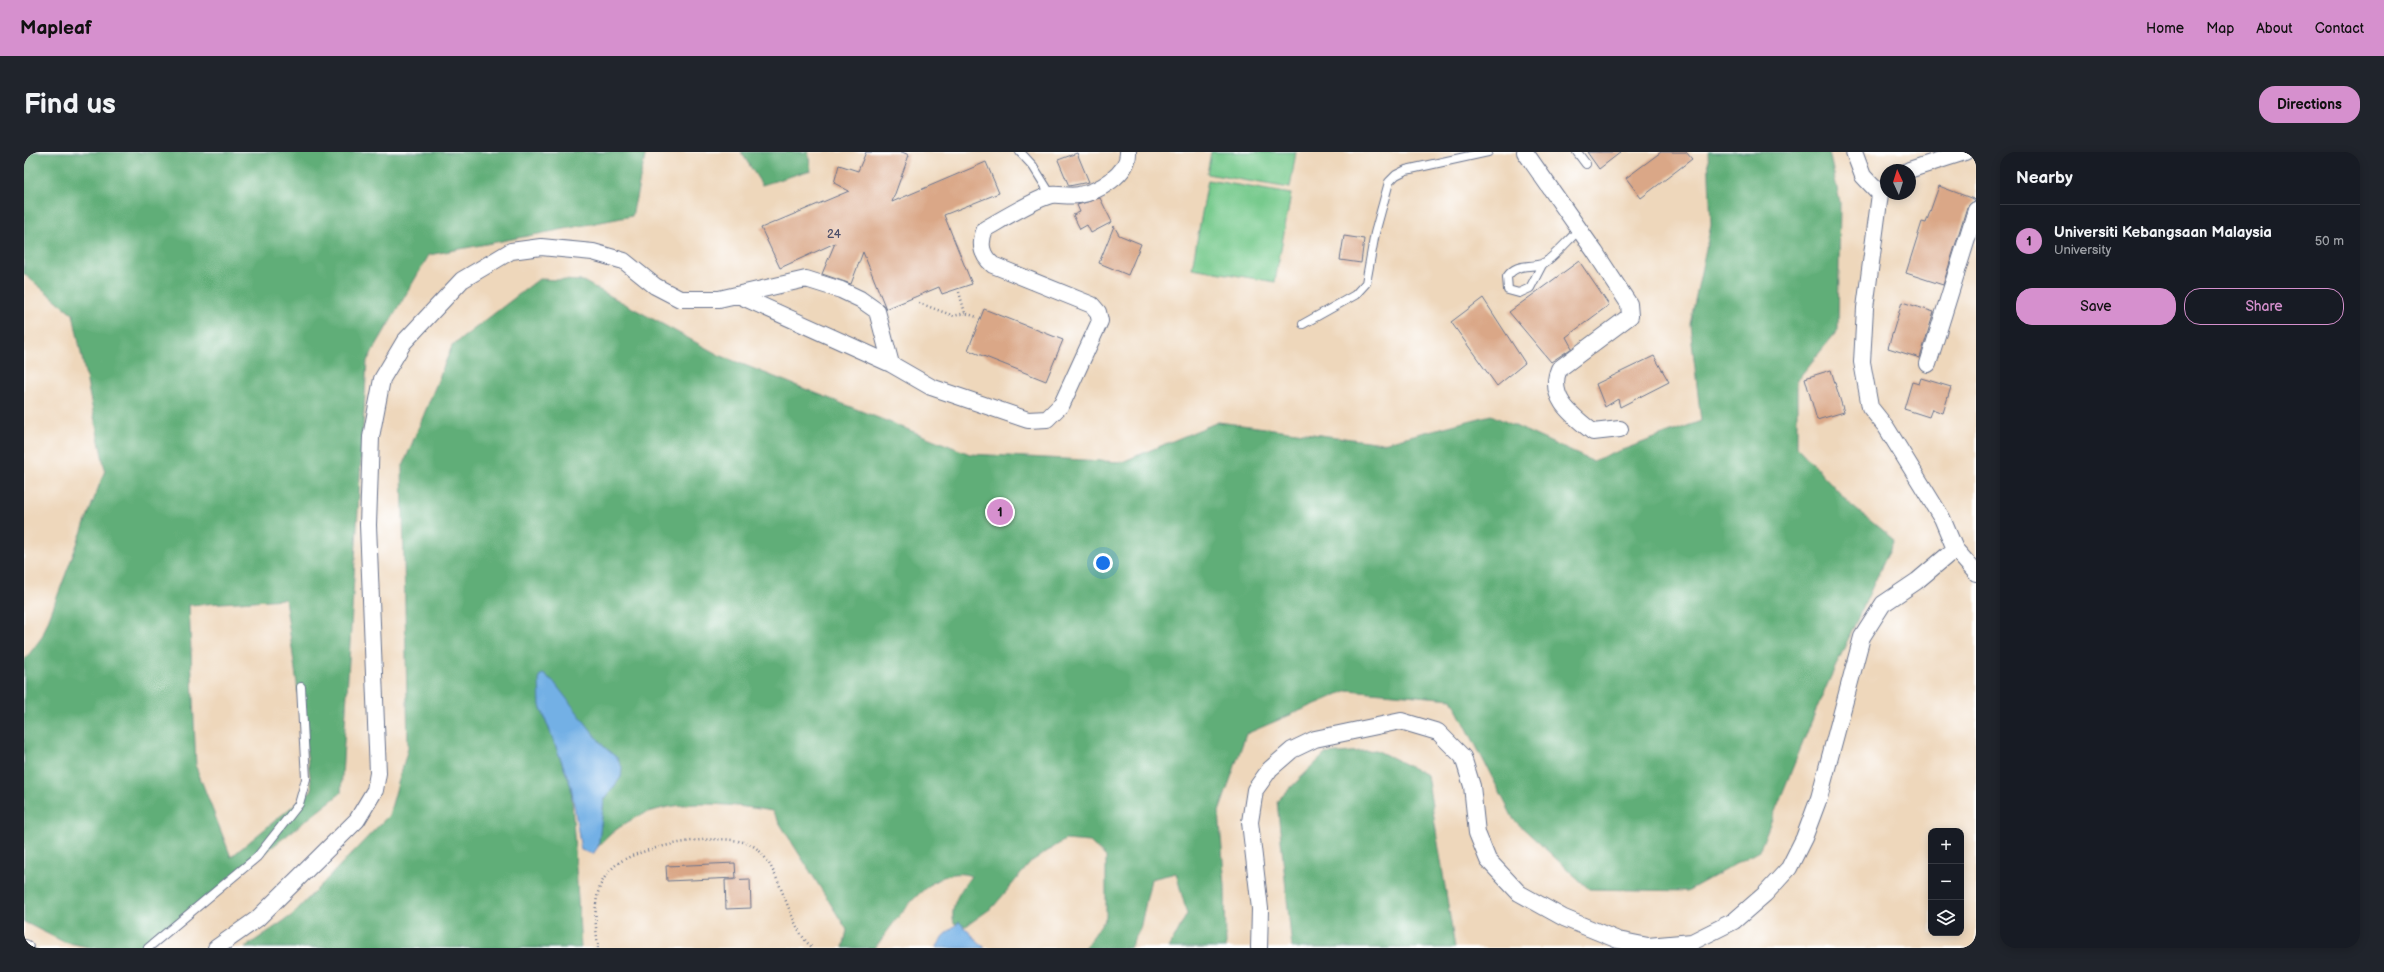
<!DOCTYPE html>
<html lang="en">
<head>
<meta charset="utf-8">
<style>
	body { margin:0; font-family:"Balsamiq Sans",sans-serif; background:#20242c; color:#f1f3f6 }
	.controls { position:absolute; right:12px; bottom:12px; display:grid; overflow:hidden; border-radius:8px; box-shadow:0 2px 10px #0003 }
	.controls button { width:36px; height:36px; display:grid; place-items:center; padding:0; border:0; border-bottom:1px solid #363941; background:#171b24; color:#f1f3f6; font:20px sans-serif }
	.compass { position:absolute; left:1856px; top:12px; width:36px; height:36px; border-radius:50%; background:#171b24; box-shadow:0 2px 10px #0003; rotate:356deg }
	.you { position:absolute; left:1079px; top:411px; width:14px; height:14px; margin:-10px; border:3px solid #fff; border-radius:50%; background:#1a73e8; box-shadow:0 0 0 6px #1a73e833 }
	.badge { display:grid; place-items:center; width:26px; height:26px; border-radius:50%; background:#d690ce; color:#111; font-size:13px; font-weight:700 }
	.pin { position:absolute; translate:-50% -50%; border:2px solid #fff; box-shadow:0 1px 4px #0006 }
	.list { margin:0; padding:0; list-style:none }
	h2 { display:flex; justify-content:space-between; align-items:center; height:52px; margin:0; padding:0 16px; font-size:17px }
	h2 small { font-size:13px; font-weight:400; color:#9ea1a6 }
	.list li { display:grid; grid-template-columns:26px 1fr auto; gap:12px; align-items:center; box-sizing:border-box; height:72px; padding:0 16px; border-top:1px solid #363941 }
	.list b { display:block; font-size:15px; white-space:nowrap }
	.list p { margin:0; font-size:13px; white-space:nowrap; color:#9ea1a6 }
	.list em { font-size:13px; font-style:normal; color:#9ea1a6 }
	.actions { display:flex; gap:8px; padding:12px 16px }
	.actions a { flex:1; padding:9px 0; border:1px solid #d690ce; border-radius:16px; text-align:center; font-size:14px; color:#d690ce }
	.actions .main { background:#d690ce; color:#111 }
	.icon { flex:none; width:22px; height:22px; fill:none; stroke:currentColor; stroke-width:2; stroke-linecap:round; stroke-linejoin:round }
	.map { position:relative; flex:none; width:1952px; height:796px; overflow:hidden; border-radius:16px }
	header { display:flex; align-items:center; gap:24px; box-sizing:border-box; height:56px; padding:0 20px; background:#d690ce; color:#111 }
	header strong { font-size:19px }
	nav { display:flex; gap:22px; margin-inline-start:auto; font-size:14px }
	.intro { display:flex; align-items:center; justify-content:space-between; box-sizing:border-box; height:96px; padding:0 24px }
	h1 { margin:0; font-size:28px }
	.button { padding:10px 18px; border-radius:16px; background:#d690ce; color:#111; font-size:14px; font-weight:700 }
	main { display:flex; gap:24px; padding:0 24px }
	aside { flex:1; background:#171b24; border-radius:16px; box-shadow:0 2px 10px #0003 }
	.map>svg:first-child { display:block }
</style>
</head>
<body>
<header>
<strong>Mapleaf</strong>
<nav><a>Home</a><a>Map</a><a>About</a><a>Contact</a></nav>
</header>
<div class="intro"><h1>Find us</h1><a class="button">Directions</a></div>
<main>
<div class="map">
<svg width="1952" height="796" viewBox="0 0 1952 796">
	<rect width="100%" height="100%" fill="#fff"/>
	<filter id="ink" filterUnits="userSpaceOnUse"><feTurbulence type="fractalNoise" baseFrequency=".025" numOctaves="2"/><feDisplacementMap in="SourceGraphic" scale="8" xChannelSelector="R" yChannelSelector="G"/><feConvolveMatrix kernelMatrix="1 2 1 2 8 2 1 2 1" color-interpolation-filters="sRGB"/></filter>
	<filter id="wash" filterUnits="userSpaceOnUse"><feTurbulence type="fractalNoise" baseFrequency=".012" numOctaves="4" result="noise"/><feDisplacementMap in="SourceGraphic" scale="16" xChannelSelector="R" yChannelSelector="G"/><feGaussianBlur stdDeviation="0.9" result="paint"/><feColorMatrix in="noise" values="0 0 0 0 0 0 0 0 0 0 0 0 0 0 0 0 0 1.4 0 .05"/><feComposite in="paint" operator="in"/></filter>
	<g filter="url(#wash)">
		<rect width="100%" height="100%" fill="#fbf0e3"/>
		<path fill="#eed7bb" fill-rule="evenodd" d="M0,0H1952V796H0ZM1862,18H1886V42H1862ZM1907,679H1937V781H1907Z"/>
		<path fill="#77ca8d" stroke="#497c76" d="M1187,0H1272L1266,36L1183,22Z
			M1184,28L1267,42L1251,130L1168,116Z"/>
		<path fill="#61ae78" stroke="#3e6e6b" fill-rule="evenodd" d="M0,0H622L608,64L405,103L343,209L317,641L119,796H69L40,790L0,770V509L18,485L81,318L49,162L0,122ZM261,447L288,638L207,705L172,615L165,453Z
			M717,0H784L787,18L738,33Z
			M1684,0H1805L1816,50L1814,178L1773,228V295L1828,354L1870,388L1797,546L1735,699L1663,739L1565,737L1490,668L1428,547L1324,538L1222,582L1195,660L1201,734L1202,796H1145L1163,762L1152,721L1127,727L1116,777L1106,796H1061L1082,766V705L1066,690L1041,688L1008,709L969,755L942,774L930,771C925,753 937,738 947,724C909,709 871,770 851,796H819L823,778L748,659C686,649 620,642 574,695L580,648L597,625L593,606L516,553L547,634L557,796H220L267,764L365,663L384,596L378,316L428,194L515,127L559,129L695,203L946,302L1098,310L1194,270L1359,291L1467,263L1568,309L1677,269L1666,172L1687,73Z
			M1352,598L1403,623L1431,796H1268L1253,649L1301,602Z"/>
		<path fill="#73b0e5" stroke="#4770a2" d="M519,522L529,529L580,595L593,606L598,615L597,625L580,648L574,695L569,702L557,698L547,634L516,553L515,524Z
			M935,770L961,796H912L921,782Z"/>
		<g id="blocks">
			<path fill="#daa787" d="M842,0H878L885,3L868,50L962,10L975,41L920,63L948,132L918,142L915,135L862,157L839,100L827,132L798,122L811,91L756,116L737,76L825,39L810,31L815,13L834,19Z
				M1563,0H1597L1575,17Z
				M1637,0H1662L1668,7L1617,46L1602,26Z
				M1053,1L1065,30L1045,34L1034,8Z
				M1915,34L1952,48L1943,55L1919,133L1882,121L1898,70L1902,71Z
				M1076,46L1088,70L1067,81L1063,73L1056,77L1049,63L1056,60L1053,53Z
				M1090,74L1095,83L1117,92L1104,123L1075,111Z
				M1320,84L1340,87L1337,111L1316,108Z
				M1555,109L1585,153L1542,185L1548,196L1527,210L1485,160Z
				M1459,146L1501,211L1473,234L1427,170Z
				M1878,150L1910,160L1896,206L1864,196Z
				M960,157L1039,188L1022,229L944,198Z
				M1630,204L1645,230L1596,255L1594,247L1581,255L1572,232Z
				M1807,218L1820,260L1793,268L1781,226Z
				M1897,226L1927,235L1919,261L1908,257L1905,265L1880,257L1888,230L1895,232Z
				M711,711L712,726L643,729L642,714Z
				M726,727L727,756L702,757L701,728Z"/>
		</g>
	</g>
	<g filter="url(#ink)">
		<use href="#blocks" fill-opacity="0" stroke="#69738d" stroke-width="1"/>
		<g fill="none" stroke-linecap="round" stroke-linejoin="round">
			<defs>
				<path id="lane" d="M996,0L1009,14L1027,43
					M1553,0L1562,12
					M1519,111L1506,136L1495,141L1484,138L1483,125C1493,110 1506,117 1520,111C1530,105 1546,86 1555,78
					M1279,172L1331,143L1342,131L1351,81L1365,30L1372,23L1382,18L1464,0
					M124,796L233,705L275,652L282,627L277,535"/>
				<path id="street" d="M1501,0L1571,100L1605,152L1606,164L1535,217C1523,246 1549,264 1569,280L1596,277
					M1830,0L1839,24L1856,42L1841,156L1838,210L1846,255L1862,275L1918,366L1931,397L1952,421
					M1885,18L1941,0
					M714,143L867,212L907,235L1004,268L1023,267L1038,252L1076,169L1074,160L1068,153L969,113C957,103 955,92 961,77C977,68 1011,47 1027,43C1036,42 1046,45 1055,43C1074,40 1105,22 1104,0
					M1904,212L1952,58
					M0,796H1
					M192,796L233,767L333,668L351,638L354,621L344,373L347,285L358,227L380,190L438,128L487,99L517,95L569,100L600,109L631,134L656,147H695L782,127L817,138L836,147L853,159L867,212
					M1235,796L1236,757L1226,670L1231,638L1246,617L1268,598L1291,587L1377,569L1414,580L1439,605L1448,634L1453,681L1464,708L1495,741L1540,766L1594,788L1624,794L1668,790L1710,769L1741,742L1765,716L1780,686L1795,646L1838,485L1859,452L1893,429L1931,397"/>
			</defs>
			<use href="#lane" stroke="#69738d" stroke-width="10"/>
			<use href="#street" stroke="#69738d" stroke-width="18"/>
			<path stroke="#69738d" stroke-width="2.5" stroke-dasharray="1 3" stroke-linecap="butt" d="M935,140L941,161L953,165
				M895,151L930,164L941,161
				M574,796C572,775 568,750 578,730C582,722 592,711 601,707C629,693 696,680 725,692C756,704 763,777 789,796"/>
			<use href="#lane" stroke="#fff" stroke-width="8"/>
			<use href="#street" stroke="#fff" stroke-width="16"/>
		</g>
	</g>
	<g text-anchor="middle" stroke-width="3" stroke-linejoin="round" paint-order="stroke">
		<g font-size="12" fill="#4b4d68">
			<text x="810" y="86">24</text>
		</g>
	</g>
</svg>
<div class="controls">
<button>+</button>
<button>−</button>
<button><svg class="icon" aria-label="layers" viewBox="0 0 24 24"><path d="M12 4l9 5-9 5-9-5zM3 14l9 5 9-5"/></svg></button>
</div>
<svg class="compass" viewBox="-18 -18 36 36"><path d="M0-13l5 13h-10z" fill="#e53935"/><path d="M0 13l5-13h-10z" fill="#9ea1a6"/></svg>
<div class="you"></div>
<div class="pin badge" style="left:976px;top:360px">1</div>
</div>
<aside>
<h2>Nearby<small></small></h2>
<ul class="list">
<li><span class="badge">1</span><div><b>Universiti Kebangsaan Malaysia</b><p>University</p></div><em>50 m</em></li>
</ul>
<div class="actions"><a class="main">Save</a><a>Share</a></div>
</aside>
</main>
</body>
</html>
